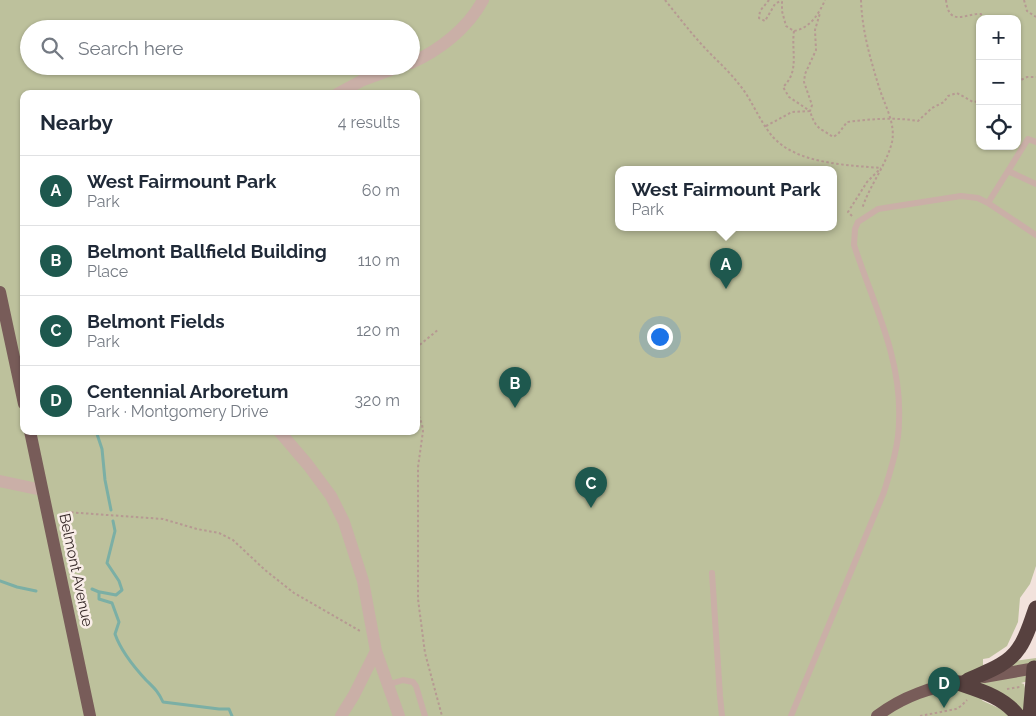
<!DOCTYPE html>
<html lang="en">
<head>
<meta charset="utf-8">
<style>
	body { margin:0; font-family:Raleway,sans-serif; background:#f6f6f7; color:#1f2937 }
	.controls { position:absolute; right:15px; top:15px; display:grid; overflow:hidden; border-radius:10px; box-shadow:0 1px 4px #0004 }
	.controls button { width:45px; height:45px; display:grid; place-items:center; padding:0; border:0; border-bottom:1px solid #e0e1e3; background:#fff; color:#1f2937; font:25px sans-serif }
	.you { position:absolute; left:659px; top:336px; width:18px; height:18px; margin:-12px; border:4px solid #fff; border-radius:50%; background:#1a73e8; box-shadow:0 0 0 8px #1a73e833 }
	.badge { display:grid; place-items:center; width:32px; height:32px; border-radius:50%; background:#1e584e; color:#fff; font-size:16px; font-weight:700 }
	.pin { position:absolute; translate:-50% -41px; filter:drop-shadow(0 1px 2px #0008) }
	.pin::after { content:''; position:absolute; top:26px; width:18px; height:15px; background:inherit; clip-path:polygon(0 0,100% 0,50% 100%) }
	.popup { position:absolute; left:615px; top:166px; width:222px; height:65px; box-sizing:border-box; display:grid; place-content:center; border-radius:10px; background:#fff; filter:drop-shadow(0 1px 4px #0005); font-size:16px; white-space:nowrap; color:#747a83 }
	.popup b { font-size:19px; color:#1f2937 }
	.popup::after { content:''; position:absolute; left:50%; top:100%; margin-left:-10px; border:10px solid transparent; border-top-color:#fff }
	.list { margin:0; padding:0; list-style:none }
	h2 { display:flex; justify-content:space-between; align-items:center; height:65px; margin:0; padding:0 20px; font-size:21px }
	h2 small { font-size:16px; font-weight:400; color:#747a83 }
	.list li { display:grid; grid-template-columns:32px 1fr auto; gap:15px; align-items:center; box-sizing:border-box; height:70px; padding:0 20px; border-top:1px solid #e0e1e3 }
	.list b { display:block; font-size:19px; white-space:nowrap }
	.list p { margin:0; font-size:16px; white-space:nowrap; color:#747a83 }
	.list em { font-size:16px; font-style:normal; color:#747a83 }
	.icon { flex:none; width:28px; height:28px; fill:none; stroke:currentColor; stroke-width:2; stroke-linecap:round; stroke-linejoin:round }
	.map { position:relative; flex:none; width:1036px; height:716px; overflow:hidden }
	.search { position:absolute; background:#fff; box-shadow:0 1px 4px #0004; left:20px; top:20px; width:400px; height:55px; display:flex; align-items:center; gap:12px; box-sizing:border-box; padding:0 18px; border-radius:28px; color:#747a83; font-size:19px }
	.panel { position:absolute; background:#fff; box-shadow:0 1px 4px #0004; left:20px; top:90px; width:400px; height:345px; border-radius:10px }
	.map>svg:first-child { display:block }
</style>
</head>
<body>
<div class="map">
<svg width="1036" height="716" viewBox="0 0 1036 716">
	<rect width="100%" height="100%" fill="#f2e2dc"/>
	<path fill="#bdc19c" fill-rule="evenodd" d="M0,0H1036V566L1030,584L1020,598L1018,622L1007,646L989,658L983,659V665L1036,658V679L1021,683L1024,684L1025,688L1024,715L980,698L983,701L1001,709L1009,716H0ZM980,19H1017V146H980ZM29,29H411V66H29ZM24,94H416V431H24ZM618,170H834V228H618Z"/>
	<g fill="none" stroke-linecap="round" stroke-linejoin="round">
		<path stroke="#7bafa5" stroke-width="3" d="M96,431L102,449L105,480L111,510
			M0,581L17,587L36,591
			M92,589L99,592V599L112,603L119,622L115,634C121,651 133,666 146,680C154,688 158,691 163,702L219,709H229L232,716
			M100,592L116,595L122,590L119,581L107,563L115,531L113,521"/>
		<path stroke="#b69992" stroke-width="2" stroke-dasharray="2.5 2.5" stroke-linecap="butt" d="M665,0C678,16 690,32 704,47C715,59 728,70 738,83C752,99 759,121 773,137C797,164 847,165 881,168
			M769,0L760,11L759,18L765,21L775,4L780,1L782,2V11L786,26L794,31C810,28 819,14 825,0
			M861,0C862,30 870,58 879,87C884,104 896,123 892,142C886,166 869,186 862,209
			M946,0C949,28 966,13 981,14L983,19
			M1024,0L1027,11L1036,17
			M794,31C791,52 800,71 783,87L789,97L810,111L812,105L804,82L805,74L816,50L815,30L820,13
			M980,35V49
			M1017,82L1027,77H1036
			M766,126L792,112L810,111C816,130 819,127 833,137L838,134L847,122C871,119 895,117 918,121L932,108L944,102L948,96L957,93L973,102L980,101
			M852,216L848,212L867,182L881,168
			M416,348L439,329
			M417,411L422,424L423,431L418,467V599L425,653L442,716
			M66,512L163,519L197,529L219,533L233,540L265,570L294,593L362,632
			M1007,689L1020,687
			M920,716L956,709L961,706L967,700"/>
		<path stroke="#caafa7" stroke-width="6" d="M1008,171L1036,184
			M988,203L1028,139L1036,142
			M712,573L720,696L722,716
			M387,685L403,680L413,682L416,686L425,716
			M791,716L884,492C891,469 899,445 899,421C902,358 873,303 854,245L855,229L858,222L878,209L961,196L978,198L988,203L1036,235"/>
		<path stroke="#caafa7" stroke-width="12" d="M411,63C440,50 468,28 483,0
			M337,94L363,80L401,66
			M279,431L308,465L331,496L344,522L363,581L376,651L399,716
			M341,716L354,695L376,651"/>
		<path stroke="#caafa7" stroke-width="12" d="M0,481L42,490"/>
		<path stroke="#785c59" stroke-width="12" d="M0,292L24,404
			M30,431L90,716
			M984,677L1036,668
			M877,716C903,696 932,687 964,681"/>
		<path stroke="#57413f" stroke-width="15" d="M968,680C986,672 1008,665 1019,648C1027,637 1031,621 1036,608
			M955,682C978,690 1003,696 1018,716
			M1030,716L1034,668"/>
	</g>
	<g text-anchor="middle" stroke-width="5" stroke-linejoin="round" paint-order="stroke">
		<g font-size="15" fill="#362928" stroke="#f9ede8">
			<text transform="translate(76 570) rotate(78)" y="5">Belmont Avenue</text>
		</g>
	</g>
</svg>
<div class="controls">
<button>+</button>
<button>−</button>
<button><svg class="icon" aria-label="locate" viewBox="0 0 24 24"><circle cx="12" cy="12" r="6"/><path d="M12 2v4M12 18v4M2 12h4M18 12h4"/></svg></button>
</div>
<div class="you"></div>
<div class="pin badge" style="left:726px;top:289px">A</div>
<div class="popup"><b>West Fairmount Park</b>Park</div>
<div class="pin badge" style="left:515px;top:408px">B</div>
<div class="pin badge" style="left:591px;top:508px">C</div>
<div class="pin badge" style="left:944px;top:708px">D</div>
<div class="search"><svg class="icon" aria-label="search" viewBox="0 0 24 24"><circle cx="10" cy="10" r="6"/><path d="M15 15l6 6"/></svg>Search here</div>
<section class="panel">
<h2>Nearby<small>4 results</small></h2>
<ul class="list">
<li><span class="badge">A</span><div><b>West Fairmount Park</b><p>Park</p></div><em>60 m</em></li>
<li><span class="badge">B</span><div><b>Belmont Ballfield Building</b><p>Place</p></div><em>110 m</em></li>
<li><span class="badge">C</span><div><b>Belmont Fields</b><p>Park</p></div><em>120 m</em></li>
<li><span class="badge">D</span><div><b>Centennial Arboretum</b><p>Park · Montgomery Drive</p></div><em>320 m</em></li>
</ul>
</section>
</div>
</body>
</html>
